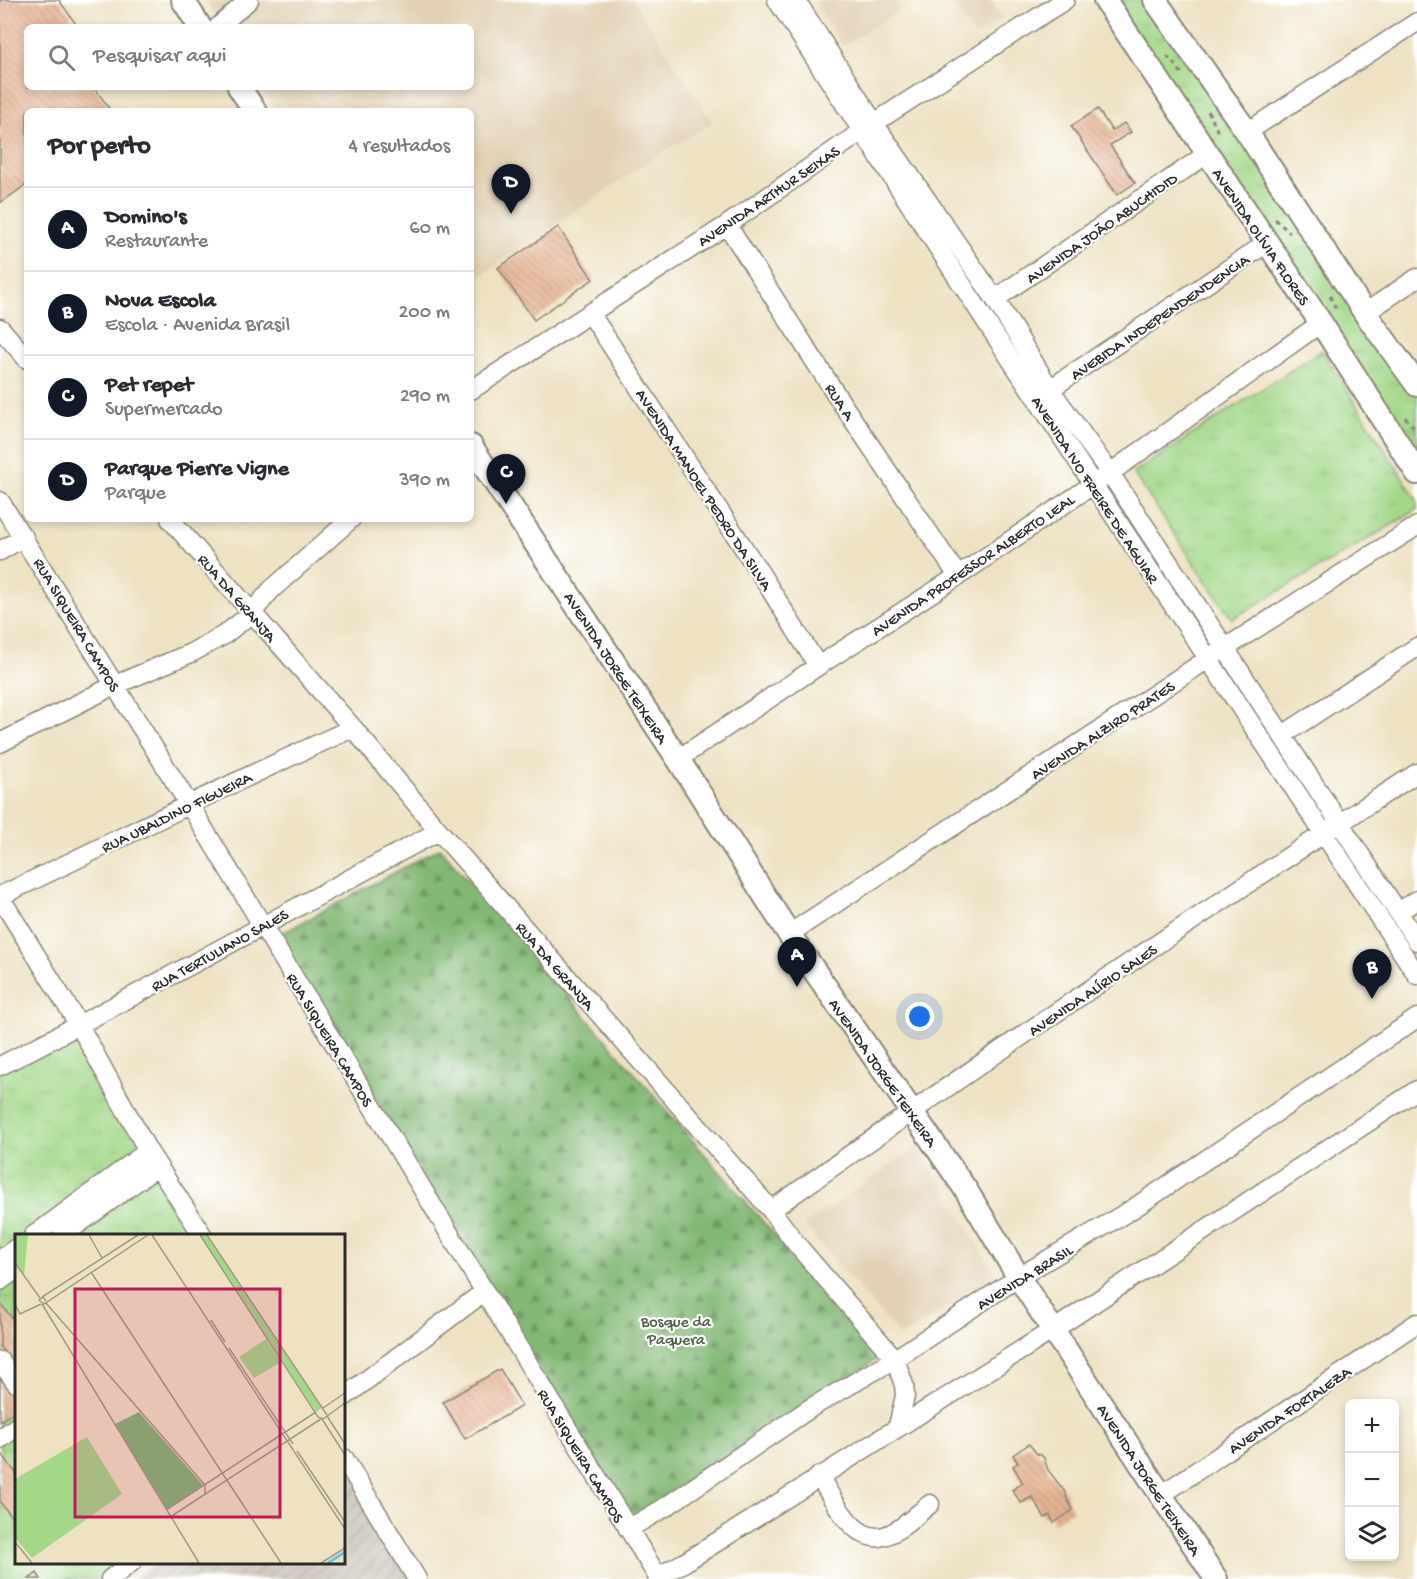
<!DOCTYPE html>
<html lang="pt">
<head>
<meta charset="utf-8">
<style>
	body { margin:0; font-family:"Gochi Hand",sans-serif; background:#f2f2f3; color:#2b2b33 }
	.controls { position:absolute; right:18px; bottom:18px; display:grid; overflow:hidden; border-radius:9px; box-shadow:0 3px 9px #0003 }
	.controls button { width:54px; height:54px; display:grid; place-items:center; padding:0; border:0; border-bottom:2px solid #e1e1e2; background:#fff; color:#2b2b33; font:30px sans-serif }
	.you { position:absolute; left:920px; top:1017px; width:21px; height:21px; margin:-15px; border:4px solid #fff; border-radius:50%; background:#1a73e8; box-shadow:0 0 0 9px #1a73e833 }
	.badge { display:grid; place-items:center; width:39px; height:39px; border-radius:50%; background:#111827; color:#fff; font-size:20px; font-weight:700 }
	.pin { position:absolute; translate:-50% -50px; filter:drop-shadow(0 2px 3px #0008) }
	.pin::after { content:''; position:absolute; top:32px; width:21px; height:18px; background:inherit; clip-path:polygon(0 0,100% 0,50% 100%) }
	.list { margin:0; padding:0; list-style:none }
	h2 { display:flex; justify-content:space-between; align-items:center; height:78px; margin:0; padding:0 24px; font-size:26px }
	h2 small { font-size:20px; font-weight:400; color:#7c7c81 }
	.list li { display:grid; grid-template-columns:39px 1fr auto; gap:18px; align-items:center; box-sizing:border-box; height:84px; padding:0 24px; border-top:2px solid #e1e1e2 }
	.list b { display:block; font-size:22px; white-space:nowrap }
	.list p { margin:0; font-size:20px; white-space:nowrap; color:#7c7c81 }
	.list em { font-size:20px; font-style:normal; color:#7c7c81 }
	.icon { flex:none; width:33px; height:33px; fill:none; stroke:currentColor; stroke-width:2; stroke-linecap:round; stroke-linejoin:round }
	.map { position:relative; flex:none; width:1417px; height:1579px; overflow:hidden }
	.search { position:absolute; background:#fff; box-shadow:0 3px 9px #0003; left:24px; top:24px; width:450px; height:66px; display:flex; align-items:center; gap:15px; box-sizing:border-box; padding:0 21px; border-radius:9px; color:#7c7c81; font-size:22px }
	.panel { position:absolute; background:#fff; box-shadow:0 3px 9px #0003; left:24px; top:108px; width:450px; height:414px; border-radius:9px }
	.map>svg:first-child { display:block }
</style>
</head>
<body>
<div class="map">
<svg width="1417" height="1579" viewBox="0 0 1417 1579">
	<defs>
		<pattern id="industrial-furrows" width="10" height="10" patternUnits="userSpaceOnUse" patternTransform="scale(1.5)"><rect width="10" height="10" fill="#cac3b8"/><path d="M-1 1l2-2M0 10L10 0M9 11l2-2" fill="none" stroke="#aea89e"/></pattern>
		<pattern id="grass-tufts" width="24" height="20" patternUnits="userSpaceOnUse" patternTransform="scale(1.5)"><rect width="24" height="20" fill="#a3d889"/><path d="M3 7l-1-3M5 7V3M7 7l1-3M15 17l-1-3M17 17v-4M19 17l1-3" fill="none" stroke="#8cba76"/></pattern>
		<pattern id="forest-firs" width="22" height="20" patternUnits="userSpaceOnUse" patternTransform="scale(1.5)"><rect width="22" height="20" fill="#82b875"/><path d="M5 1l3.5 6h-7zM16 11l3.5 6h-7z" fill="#6b9660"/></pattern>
		<pattern id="building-back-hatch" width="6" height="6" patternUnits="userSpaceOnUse" patternTransform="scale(1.5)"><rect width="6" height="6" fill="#e5b292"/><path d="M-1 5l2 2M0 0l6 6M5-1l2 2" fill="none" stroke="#c5997e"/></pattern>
	</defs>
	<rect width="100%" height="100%" fill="#fff"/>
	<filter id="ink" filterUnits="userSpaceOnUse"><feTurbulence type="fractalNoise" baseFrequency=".0167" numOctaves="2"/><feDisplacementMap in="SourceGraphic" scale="12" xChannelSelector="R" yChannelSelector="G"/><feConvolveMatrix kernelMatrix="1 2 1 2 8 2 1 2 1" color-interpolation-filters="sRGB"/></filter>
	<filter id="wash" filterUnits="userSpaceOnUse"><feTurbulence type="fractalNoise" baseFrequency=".008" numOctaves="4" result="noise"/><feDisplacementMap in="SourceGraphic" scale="24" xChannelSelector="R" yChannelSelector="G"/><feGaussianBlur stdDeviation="1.35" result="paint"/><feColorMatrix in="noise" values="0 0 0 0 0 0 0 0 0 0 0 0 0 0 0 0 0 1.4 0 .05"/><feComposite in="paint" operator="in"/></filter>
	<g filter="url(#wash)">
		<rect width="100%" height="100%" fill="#eee2c3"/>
		<path fill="#e2d1b4" d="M206,0H633L713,123L656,156L471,283V111H276L261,87H471V27H223Z
			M814,0H894L900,10L842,46Z
			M951,0H991L1003,18L975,36Z
			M918,1146L997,1277L901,1337L804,1225Z"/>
		<path fill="url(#industrial-furrows)" d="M344,1458L417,1579H134L155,1563L344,1562Z"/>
		<path fill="url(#grass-tufts)" stroke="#67825a" stroke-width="1.5" d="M1108,0H1156L1417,391V472Z
			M1322,350L1417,500V510L1232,619L1133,473Z
			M79,1025L203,1235L16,1236V1562L120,1563L97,1579H0V1070Z"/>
		<path fill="url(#forest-firs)" stroke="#567250" stroke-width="1.5" d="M440,848L880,1357L635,1525L277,936Z"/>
		<g id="blocks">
			<path fill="url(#building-back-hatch)" d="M0,0H59L78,27H27V87H94L111,111H27V184L0,203Z
				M1098,109L1112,131L1124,123L1131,132L1110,145L1135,183L1117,195L1071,126Z
				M558,227L593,279L534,320L498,268Z
				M0,1303L16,1323V1367L0,1347Z
				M500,1369L522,1406L465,1439L443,1402Z
				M0,1375L16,1396V1410L0,1421Z
				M1029,1444L1037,1454L1041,1455L1044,1458L1048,1470L1066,1493L1067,1499L1073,1510L1054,1523L1050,1515L1045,1518L1032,1497L1021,1503L1012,1490L1023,1483L1013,1466L1018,1463L1013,1455Z
				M2,1454L16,1473V1522L0,1502V1455Z
				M37,1573L41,1579H29Z"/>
		</g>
	</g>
	<g filter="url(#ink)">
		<use href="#blocks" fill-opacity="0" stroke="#8c8677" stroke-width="1.5"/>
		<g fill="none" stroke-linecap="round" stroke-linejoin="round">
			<defs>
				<path id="minor" d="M777,0L1013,363L1417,975
					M796,0L874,123L995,299L1050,389L1110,473L1417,941
					M218,27L249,0
					M1247,132L1417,22
					M727,225L841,402L958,576
					M995,299L1207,154
					M590,313L762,576L818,666
					M1365,313L1417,278
					M0,328L27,359
					M1050,389L1267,243
					M471,390L727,225L874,123L1065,0
					M0,501L190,806L659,1579
					M170,519L353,728L439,831L771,1210L798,1246L895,1359L904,1385L905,1396L898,1426
					M0,551L24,537
					M1283,735L1417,647
					M0,743L115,685L191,653L224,635L251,614L271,590L351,519
					M678,759L818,666L958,576L1110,473L1321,323
					M0,896C118,840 234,781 353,728
					M0,897L79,1025L148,1151L203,1236
					M1398,912L1417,900
					M789,934L1208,659L1417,526
					M0,1066C148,990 292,909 439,831
					M771,1210C983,1061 1198,914 1417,773
					M33,1236L148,1151
					M62,1236L158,1166
					M0,1260L16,1248
					M0,1281L16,1269
					M0,1361L16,1383
					M344,1397L484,1292
					M0,1439L16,1427
					M344,1458L417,1579
					M819,1476C832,1497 854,1545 884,1536C901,1531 916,1515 930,1504
					M1161,1495L1417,1323
					M628,1529L664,1508L812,1407L895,1359L1019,1277L1134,1208L1417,1018
					M657,1577L685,1562L1053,1330L1417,1090
					M110,1579L132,1562"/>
				<path id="major" d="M183,0L200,27
					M1105,0L1321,323L1417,473
					M1155,0L1247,132L1365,313L1417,385
					M239,87L255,111
					M471,446L678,759L789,934L966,1190L1021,1281L1216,1579"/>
			</defs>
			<use href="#minor" stroke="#8c8677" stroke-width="21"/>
			<use href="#major" stroke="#8c8677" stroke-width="26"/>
			<path stroke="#8c8677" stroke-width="3" stroke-dasharray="4.5 4.5" stroke-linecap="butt" d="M1167,56L1184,76
				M1208,111L1218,132
				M1275,219L1290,233
				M1330,296L1336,309
				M1405,417L1417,431"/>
			<use href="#minor" stroke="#fff" stroke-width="18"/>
			<use href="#major" stroke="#fff" stroke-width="22"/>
		</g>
	</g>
	<g text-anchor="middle" stroke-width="4.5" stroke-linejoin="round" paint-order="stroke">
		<g font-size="16" fill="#2b2b2b" stroke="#fff">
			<text transform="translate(768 195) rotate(-34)" y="6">AVENIDA ARTHUR SEIXAS</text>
			<text transform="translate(1101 227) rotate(-35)" y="6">AVENIDA JOÃO ABUCHIDID</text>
			<text transform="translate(1262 236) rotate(56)" y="6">AVENIDA OLÍVIA FLORES</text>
			<text transform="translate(1159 316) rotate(-34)" y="6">AVEBIDA INDEPENDENDENCIA</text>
			<text transform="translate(841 401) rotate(57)" y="6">RUA A</text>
			<text transform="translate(705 489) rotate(57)" y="6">AVENIDA MANOEL PEDRO DA SILVA</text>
			<text transform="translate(1096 489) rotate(57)" y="6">AVENIDA IVO FREIRE DE AGUIAR</text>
			<text transform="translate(972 564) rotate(-34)" y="6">AVENIDA PROFESSOR ALBERTO LEAL</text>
			<text transform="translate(238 597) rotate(49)" y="6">RUA DA GRANJA</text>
			<text transform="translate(78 624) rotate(59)" y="6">RUA SIQUEIRA CAMPOS</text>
			<text transform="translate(617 667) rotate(57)" y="6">AVENIDA JORGE TEIXEIRA</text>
			<text transform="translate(1102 729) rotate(-33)" y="6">AVENIDA ALZIRO PRATES</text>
			<text transform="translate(176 811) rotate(-26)" y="6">RUA UBALDINO FIGUEIRA</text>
			<text transform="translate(219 949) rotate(-29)" y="6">RUA TERTULIANO SALES</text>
			<text transform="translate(556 965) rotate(49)" y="6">RUA DA GRANJA</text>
			<text transform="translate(1092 989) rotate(-34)" y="6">AVENIDA ALÍRIO SALES</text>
			<text transform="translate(331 1039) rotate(59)" y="6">RUA SIQUEIRA CAMPOS</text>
			<text transform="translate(884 1072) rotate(55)" y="6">AVENIDA JORGE TEIXEIRA</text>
			<text transform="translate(1024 1276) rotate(-32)" y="6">AVENIDA BRASIL</text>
			<text transform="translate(1289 1409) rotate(-34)" y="6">AVENIDA FORTALEZA</text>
			<text transform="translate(582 1455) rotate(59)" y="6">RUA SIQUEIRA CAMPOS</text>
			<text transform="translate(1150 1479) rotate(57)" y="6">AVENIDA JORGE TEIXEIRA</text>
		</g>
		<g font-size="16" fill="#4f5f47" stroke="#fff">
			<text x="676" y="1326">Bosque da<tspan x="676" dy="18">Paquera</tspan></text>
		</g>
	</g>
	<g transform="translate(15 1234)">
		<rect width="330" height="330" fill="#eee2c3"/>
		<path d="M0,1H13L9,42L0,27ZM185,1H192L307,174L301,178ZM251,105L266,128L239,144L224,123ZM72,203L107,260L17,324L0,304V245Z" fill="#a3d889"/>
		<path d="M124,178L188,251L152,275L100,190Z" fill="#82b875"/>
		<path fill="none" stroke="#6cbfe8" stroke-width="3" d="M313,329L330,318"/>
		<path fill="none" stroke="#a09986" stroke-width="1.5" d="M74,1L87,24M137,1L330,295M185,1L303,183L308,185L330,169M192,1L312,181M0,29L25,64M76,38L266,329M27,63L123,1M31,67L28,63L24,66L29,70L133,1M30,68L190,251V261M0,70L5,80L26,70M27,70L184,329M196,86L210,108M214,114L278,210M308,174L330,159M312,182L330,210M307,185L330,221M282,217L330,288M151,276L301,178M155,283L306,185M0,308L17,329M306,329L330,314"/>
		<path fill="#c2185b" fill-opacity="0.15" stroke="#c2185b" stroke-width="3" d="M60,55H265V283H60Z"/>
		<rect width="330" height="330" fill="none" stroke="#2b2b2b" stroke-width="3"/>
	</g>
</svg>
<div class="controls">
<button>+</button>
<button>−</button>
<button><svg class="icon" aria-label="layers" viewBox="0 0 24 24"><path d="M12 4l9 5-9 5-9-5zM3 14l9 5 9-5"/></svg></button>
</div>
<div class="you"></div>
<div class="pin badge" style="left:797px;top:987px">A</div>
<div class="pin badge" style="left:1372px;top:999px">B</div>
<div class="pin badge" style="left:506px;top:504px">C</div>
<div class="pin badge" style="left:511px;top:214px">D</div>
<div class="search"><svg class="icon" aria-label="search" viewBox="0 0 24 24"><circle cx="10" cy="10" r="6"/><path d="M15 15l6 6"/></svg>Pesquisar aqui</div>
<section class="panel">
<h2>Por perto<small>4 resultados</small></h2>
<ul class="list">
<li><span class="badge">A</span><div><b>Domino's</b><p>Restaurante</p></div><em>60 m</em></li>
<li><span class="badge">B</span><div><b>Nova Escola</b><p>Escola · Avenida Brasil</p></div><em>200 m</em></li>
<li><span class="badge">C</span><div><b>Pet repet</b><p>Supermercado</p></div><em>290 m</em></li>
<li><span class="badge">D</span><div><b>Parque Pierre Vigne</b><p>Parque</p></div><em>390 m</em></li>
</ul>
</section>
</div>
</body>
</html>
